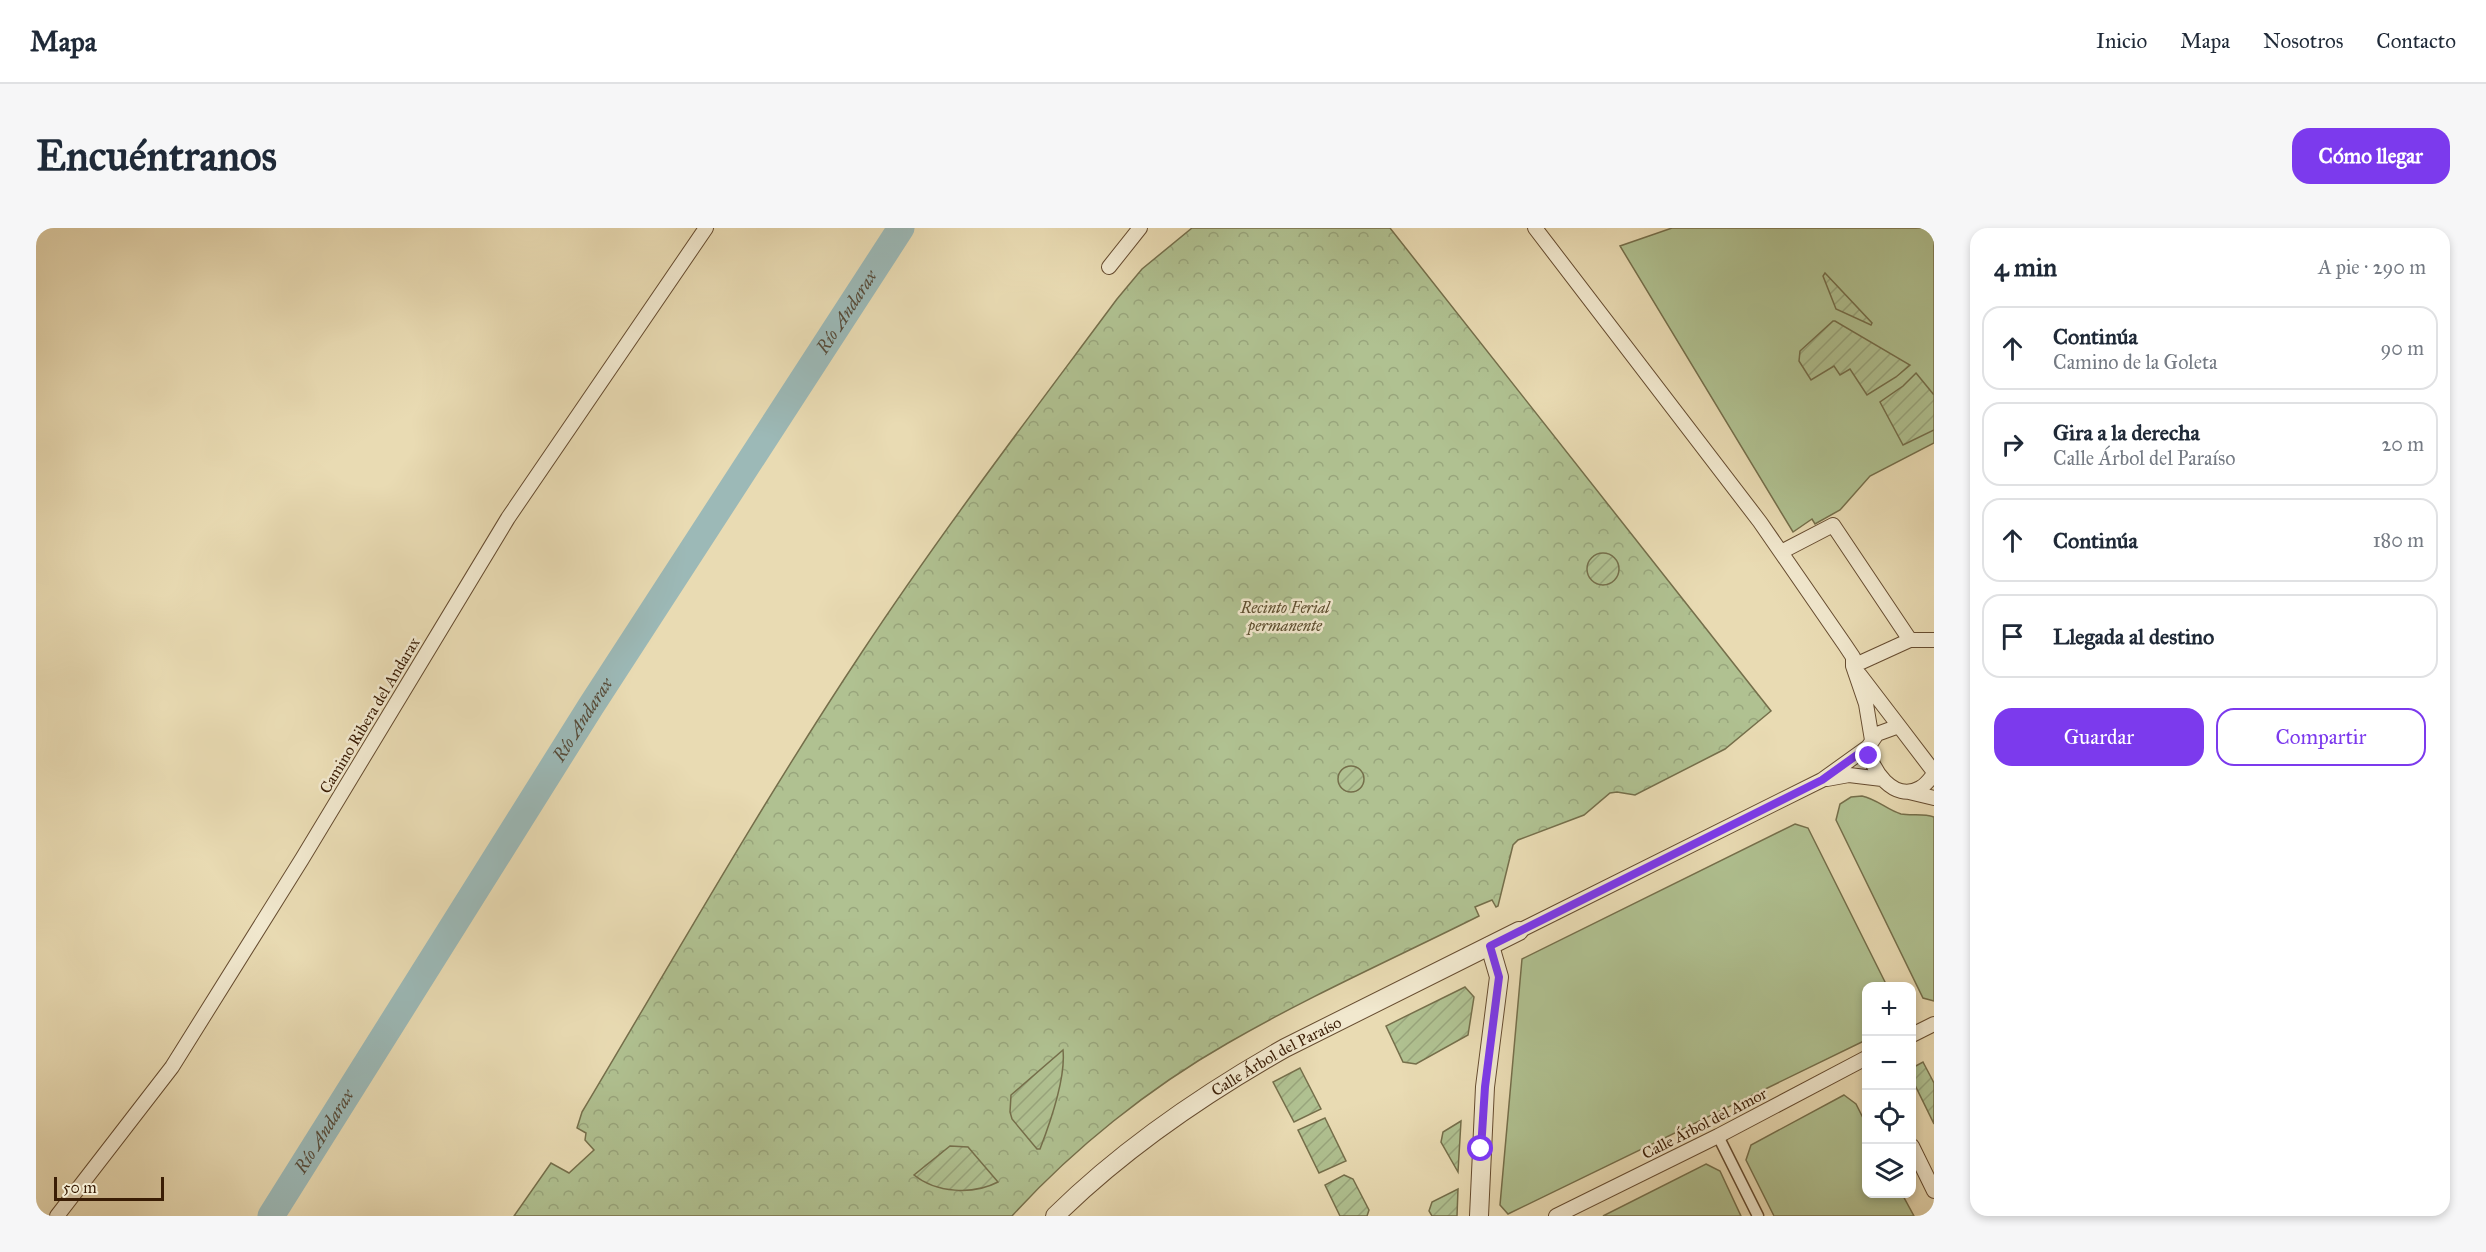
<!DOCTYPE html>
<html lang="es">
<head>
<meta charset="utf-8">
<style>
	body { margin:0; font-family:"IM FELL Great Primer",serif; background:#f6f6f7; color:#1f2937 }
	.controls { position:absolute; right:18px; bottom:18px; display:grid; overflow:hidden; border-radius:12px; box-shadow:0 3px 9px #0003 }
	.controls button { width:54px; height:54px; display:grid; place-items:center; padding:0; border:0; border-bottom:2px solid #e0e1e3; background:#fff; color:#1f2937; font:30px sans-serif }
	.scale { position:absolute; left:18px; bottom:15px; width:110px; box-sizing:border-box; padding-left:6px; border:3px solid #3a1d05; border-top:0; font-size:16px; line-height:21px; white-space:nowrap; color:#3a1d05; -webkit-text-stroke:4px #f1e8ce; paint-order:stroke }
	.stop { position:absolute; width:18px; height:18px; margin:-14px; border:4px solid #7c3aed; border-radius:50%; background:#fff }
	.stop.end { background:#7c3aed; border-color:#fff; box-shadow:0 2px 6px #0008 }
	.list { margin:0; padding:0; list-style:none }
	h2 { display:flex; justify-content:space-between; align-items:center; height:78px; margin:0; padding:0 24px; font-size:26px }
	h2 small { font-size:20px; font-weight:400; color:#747a83 }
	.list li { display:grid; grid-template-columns:39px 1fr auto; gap:18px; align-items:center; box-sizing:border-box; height:84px; margin:0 12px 12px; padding:0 12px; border:2px solid #e0e1e3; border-radius:18px }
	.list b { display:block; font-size:22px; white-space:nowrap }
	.list p { margin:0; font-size:20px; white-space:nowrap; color:#747a83 }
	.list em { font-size:20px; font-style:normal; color:#747a83 }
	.actions { display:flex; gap:12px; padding:18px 24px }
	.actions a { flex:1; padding:14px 0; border:2px solid #7c3aed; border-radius:18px; text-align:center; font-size:21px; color:#7c3aed }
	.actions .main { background:#7c3aed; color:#fff }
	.icon { flex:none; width:33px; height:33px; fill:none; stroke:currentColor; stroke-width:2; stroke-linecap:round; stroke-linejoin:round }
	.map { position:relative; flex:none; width:1898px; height:988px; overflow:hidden; border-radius:18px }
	header { display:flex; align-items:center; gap:36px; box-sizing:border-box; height:84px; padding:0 30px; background:#fff; border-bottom:2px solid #e0e1e3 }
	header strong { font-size:28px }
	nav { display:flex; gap:33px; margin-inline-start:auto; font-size:21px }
	.intro { display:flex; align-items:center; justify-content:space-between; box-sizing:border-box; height:144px; padding:0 36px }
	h1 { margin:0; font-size:42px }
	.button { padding:15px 27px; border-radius:18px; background:#7c3aed; color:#fff; font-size:21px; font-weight:700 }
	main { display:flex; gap:36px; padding:0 36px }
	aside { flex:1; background:#fff; border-radius:18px; box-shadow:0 3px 9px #0003 }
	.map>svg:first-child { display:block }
</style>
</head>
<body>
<header>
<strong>Mapa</strong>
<nav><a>Inicio</a><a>Mapa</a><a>Nosotros</a><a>Contacto</a></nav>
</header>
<div class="intro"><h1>Encuéntranos</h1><a class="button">Cómo llegar</a></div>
<main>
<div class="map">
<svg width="1898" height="988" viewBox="0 0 1898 988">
	<defs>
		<pattern id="park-crowns" width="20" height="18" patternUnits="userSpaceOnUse" patternTransform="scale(1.5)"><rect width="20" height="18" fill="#b0c191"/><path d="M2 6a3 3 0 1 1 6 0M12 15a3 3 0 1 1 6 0" fill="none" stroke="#98a57c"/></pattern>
		<pattern id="garden-furrows" width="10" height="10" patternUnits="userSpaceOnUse" patternTransform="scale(1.5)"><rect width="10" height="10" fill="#b0c191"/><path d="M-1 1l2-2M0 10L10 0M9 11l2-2" fill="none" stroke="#98a57c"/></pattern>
	</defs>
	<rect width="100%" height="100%" fill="#e9dbb3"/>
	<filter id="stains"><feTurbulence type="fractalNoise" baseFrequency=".00333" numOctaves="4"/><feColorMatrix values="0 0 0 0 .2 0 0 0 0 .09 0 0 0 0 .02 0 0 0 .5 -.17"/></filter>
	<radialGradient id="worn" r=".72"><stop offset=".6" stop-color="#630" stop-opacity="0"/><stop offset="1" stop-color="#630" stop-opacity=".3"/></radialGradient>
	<path fill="#b0c191" stroke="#756f4b" stroke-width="1.5" d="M1636,0H1898V215L1834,248L1804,282L1779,296L1776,291L1757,304L1584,18Z
		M1826,568C1841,571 1851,582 1865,586C1876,588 1887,585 1898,589V773L1887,770L1800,592L1804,576L1815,569Z
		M1759,596L1772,600L1851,758H1830V812L1472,986L1464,977L1486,731Z
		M1808,867L1820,876L1830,896V966H1866L1878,988H1738L1710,932L1715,917Z
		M1670,936L1684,943L1705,988H1567Z"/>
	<path fill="url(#park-crowns)" stroke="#756f4b" stroke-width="1.5" d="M1156,0H1354L1735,483L1689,521L1599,567L1581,564L1574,565L1548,587L1482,612L1477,617L1462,678L1460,679L1456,672L1439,679L1443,688C1359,730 1273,768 1192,815C1113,860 1037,921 976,988H478L515,935L533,945L558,922L549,912L550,905L541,900L546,884C638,730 727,573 826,424C906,303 994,188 1081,71L1106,41Z"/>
	<path fill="url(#garden-furrows)" stroke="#756f4b" stroke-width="1.5" d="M1789,45L1836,95L1835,97L1800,81L1787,48Z
		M1797,93H1799L1874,137L1860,149L1831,167L1814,141L1804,147L1798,138L1775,152L1763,133L1764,123Z
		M1880,145L1898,167V202L1867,217L1844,174L1867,158Z
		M1551 341a16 16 0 1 1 32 0a16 16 0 1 1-32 0Z
		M1302 551a13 13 0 1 1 26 0a13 13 0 1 1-26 0Z
		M1429,759L1438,769L1432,807L1380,836L1367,834L1350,798Z
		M1027,822C1030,851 1014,895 1004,921H1001L976,891L974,884L975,867Z
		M1887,834L1898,855V896L1876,851V840Z
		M1264,840L1285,881L1258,894L1237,854Z
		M1289,890L1310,933L1283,945L1262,902Z
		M1425,893L1422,944L1405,914L1407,904Z
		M914,918L932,919L962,954C937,967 900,965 878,947Z
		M1308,947L1317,951L1333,982L1331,988H1304L1289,957Z
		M1422,961L1421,988H1396L1393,983L1396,974Z"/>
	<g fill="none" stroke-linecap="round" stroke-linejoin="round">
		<path stroke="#9cb9b7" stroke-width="27" id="s1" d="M235,988L555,478L865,0"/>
		<defs>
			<path id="pedestrian" d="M1682,908L1722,988"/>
			<path id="minor" d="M1499,0L1724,294L1809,417L1817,429V438L1830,476L1836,512
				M1073,39L1104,0
				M1745,324L1797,297L1874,412L1817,438
				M1874,412H1898
				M1824,447L1863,498
				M1898,544L1863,498L1841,506L1832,519C1834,541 1858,575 1884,560C1890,557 1894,551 1898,546
				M1791,551L1813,547L1846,551
				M1873,564L1898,570
				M1483,703L1786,552L1832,519
				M1876,807L1898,796
				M1876,918L1898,963
				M21,988L136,839L266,631L472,290L670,0
				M1520,988L1682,908L1830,830"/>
			<g id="tertiary">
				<path id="s2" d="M1019,988C1087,921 1166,867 1249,820L1483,703"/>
				<path d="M1443,988L1449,859L1463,749L1454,718"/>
			</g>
		</defs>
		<use href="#pedestrian" stroke="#664c30" stroke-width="13"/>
		<use href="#minor" stroke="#664c30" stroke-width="16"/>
		<use href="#tertiary" stroke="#664c30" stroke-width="20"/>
		<use href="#pedestrian" stroke="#f1e8ce" stroke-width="10"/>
		<use href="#minor" stroke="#f1e8ce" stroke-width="14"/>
		<use href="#tertiary" stroke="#f1e8ce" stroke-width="18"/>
	</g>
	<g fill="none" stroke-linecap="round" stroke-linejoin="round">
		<path stroke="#7c3aed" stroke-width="8" d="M1445,921L1449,859L1463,749L1454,718L1786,552L1832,519L1833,528"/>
	</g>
	<g text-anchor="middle" stroke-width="5" stroke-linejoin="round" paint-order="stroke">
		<g font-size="16" font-style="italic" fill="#5d4e2f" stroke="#f1e8ce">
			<text x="1249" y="385">Recinto Ferial<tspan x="1249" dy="18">permanente</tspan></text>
		</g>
		<g font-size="16" fill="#3a1d05" stroke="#f1e8ce">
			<text transform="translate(333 487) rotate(-59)" y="6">Camino Ribera del Andarax</text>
			<text dy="6" stroke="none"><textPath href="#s2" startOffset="274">Calle Árbol del Paraíso</textPath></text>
			<text transform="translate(1668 895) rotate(-27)" y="6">Calle Árbol del Amor</text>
		</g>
		<g font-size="18" font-style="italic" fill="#574c3a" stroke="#f1e8ce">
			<text dy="6" stroke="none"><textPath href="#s1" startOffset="1072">Río Andarax</textPath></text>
			<text dy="6" stroke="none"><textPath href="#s1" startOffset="586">Río Andarax</textPath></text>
			<text dy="6" stroke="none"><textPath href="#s1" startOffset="100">Río Andarax</textPath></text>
		</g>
	</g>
	<rect width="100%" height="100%" filter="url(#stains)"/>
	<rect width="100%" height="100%" fill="url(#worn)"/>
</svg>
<div class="controls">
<button>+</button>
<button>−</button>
<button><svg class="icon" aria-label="locate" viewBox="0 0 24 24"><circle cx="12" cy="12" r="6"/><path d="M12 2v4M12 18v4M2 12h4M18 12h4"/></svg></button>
<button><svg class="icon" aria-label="layers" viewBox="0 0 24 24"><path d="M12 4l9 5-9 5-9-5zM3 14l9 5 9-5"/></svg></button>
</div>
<div class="scale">50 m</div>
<div class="stop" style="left:1445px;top:921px"></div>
<div class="stop end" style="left:1833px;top:528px"></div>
</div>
<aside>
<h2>4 min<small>A pie · 290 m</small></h2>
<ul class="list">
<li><svg class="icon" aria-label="ahead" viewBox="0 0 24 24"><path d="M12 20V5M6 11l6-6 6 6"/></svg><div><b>Continúa</b><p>Camino de la Goleta</p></div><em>90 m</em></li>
<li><svg class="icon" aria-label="right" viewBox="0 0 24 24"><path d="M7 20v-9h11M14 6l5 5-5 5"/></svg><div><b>Gira a la derecha</b><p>Calle Árbol del Paraíso</p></div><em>20 m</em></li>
<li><svg class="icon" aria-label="ahead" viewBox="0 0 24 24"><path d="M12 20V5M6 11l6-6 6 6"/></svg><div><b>Continúa</b></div><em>180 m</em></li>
<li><svg class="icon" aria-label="arrive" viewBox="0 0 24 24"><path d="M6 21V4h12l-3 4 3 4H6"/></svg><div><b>Llegada al destino</b></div></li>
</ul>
<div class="actions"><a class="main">Guardar</a><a>Compartir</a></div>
</aside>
</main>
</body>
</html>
